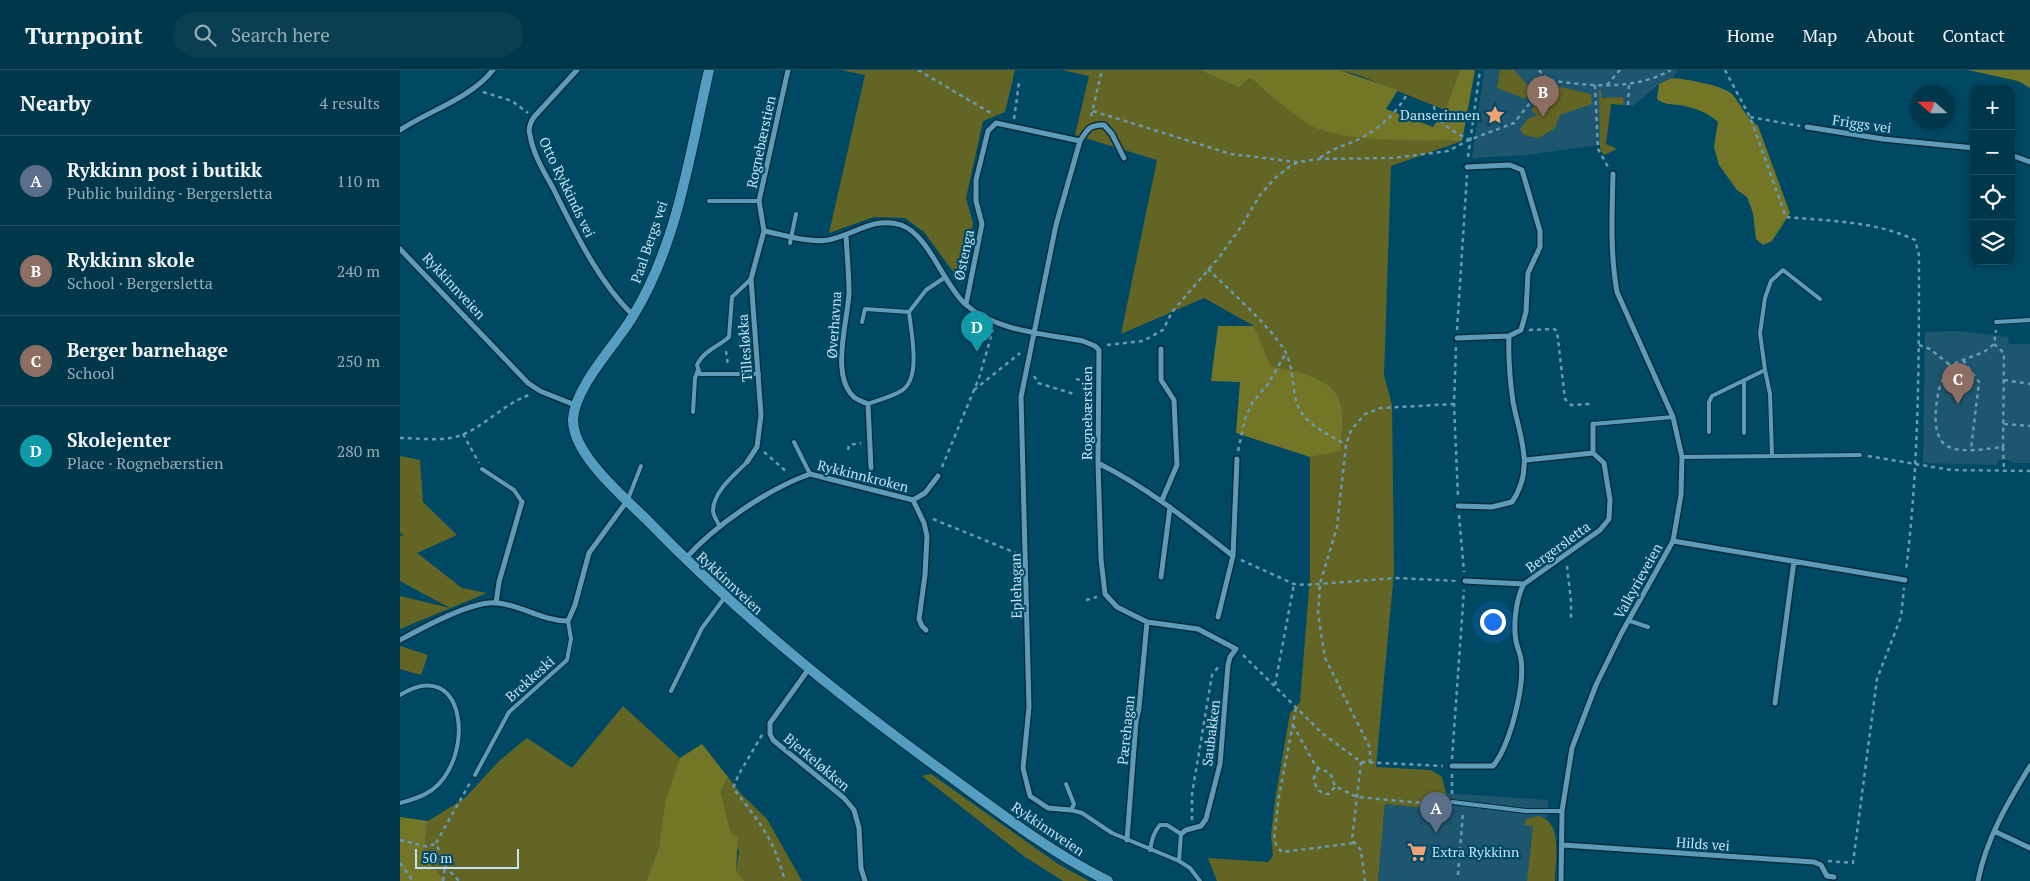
<!DOCTYPE html>
<html lang="en">
<head>
<meta charset="utf-8">
<style>
	body { margin:0; font-family:"PT Serif",serif; background:#0a3f52; color:#f1f3f6 }
	.controls { position:absolute; right:15px; top:15px; display:grid; overflow:hidden; border-radius:10px; box-shadow:0 2px 8px #0003 }
	.controls button { width:45px; height:45px; display:grid; place-items:center; padding:0; border:0; border-bottom:1px solid #225163; background:#00374b; color:#f1f3f6; font:25px sans-serif }
	.compass { position:absolute; left:1510px; top:15px; width:45px; height:45px; border-radius:50%; background:#00374b; box-shadow:0 2px 8px #0003; rotate:291deg }
	.scale { position:absolute; left:15px; bottom:12px; width:104px; box-sizing:border-box; padding-left:5px; border:2px solid #c4e2f2; border-top:0; font-size:14px; line-height:18px; white-space:nowrap; color:#c4e2f2; -webkit-text-stroke:4px #004964; paint-order:stroke }
	.you { position:absolute; left:1092px; top:551px; width:18px; height:18px; margin:-12px; border:4px solid #fff; border-radius:50%; background:#1a73e8; box-shadow:0 0 0 8px #1a73e833 }
	.badge { display:grid; place-items:center; width:32px; height:32px; border-radius:50%; background:#efa377; color:#fff; font-size:16px; font-weight:700 }
	.pin { position:absolute; translate:-50% -41px; filter:drop-shadow(0 1px 2px #0008) }
	.pin::after { content:''; position:absolute; top:26px; width:18px; height:15px; background:inherit; clip-path:polygon(0 0,100% 0,50% 100%) }
	.list { margin:0; padding:0; list-style:none }
	h2 { display:flex; justify-content:space-between; align-items:center; height:65px; margin:0; padding:0 20px; font-size:21px }
	h2 small { font-size:16px; font-weight:400; color:#95acb5 }
	.list li { display:grid; grid-template-columns:32px 1fr auto; gap:15px; align-items:center; box-sizing:border-box; height:90px; padding:0 20px; border-top:1px solid #225163 }
	.list b { display:block; font-size:19px; white-space:nowrap }
	.list p { margin:0; font-size:16px; white-space:nowrap; color:#95acb5 }
	.list em { font-size:16px; font-style:normal; color:#95acb5 }
	.icon { flex:none; width:28px; height:28px; fill:none; stroke:currentColor; stroke-width:2; stroke-linecap:round; stroke-linejoin:round }
	.map { position:relative; flex:none; width:1630px; height:811px; overflow:hidden }
	header { display:flex; align-items:center; gap:30px; box-sizing:border-box; height:70px; padding:0 25px; background:#00374b; border-bottom:1px solid #225163 }
	header strong { font-size:24px }
	nav { display:flex; gap:28px; margin-inline-start:auto; font-size:18px }
	.search { width:350px; height:45px; background:#0a3f52; display:flex; align-items:center; gap:12px; box-sizing:border-box; padding:0 18px; border-radius:28px; color:#95acb5; font-size:19px }
	main { display:flex }
	aside { flex:1; background:#00374b }
	.map>svg:first-child { display:block }
</style>
</head>
<body>
<header>
<strong>Turnpoint</strong>
<div class="search"><svg class="icon" aria-label="search" viewBox="0 0 24 24"><circle cx="10" cy="10" r="6"/><path d="M15 15l6 6"/></svg>Search here</div>
<nav><a>Home</a><a>Map</a><a>About</a><a>Contact</a></nav>
</header>
<main>
<aside>
<h2>Nearby<small>4 results</small></h2>
<ul class="list">
<li><span class="badge" style="background:#5c6f8a">A</span><div><b>Rykkinn post i butikk</b><p>Public building · Bergersletta</p></div><em>110 m</em></li>
<li><span class="badge" style="background:#8d6e63">B</span><div><b>Rykkinn skole</b><p>School · Bergersletta</p></div><em>240 m</em></li>
<li><span class="badge" style="background:#8d6e63">C</span><div><b>Berger barnehage</b><p>School</p></div><em>250 m</em></li>
<li><span class="badge" style="background:#0f9aa8">D</span><div><b>Skolejenter</b><p>Place · Rognebærstien</p></div><em>280 m</em></li>
</ul>
</aside>
<div class="map">
<svg width="1630" height="811" viewBox="0 0 1630 811">
	<rect width="100%" height="100%" fill="#004964"/>
	<path fill="#1d566e" d="M1084,0H1278L1272,8L1259,14L1233,36L1211,34L1206,74L1127,85L1072,88Z
		M1559,261L1608,267L1609,274H1630V393H1613L1608,390H1599L1596,395L1523,393L1525,262Z
		M1046,723L1148,730L1147,749L1143,747L1133,756L1127,811H978L985,734L1044,740Z"/>
	<path fill="#636524" d="M441,0H615L605,42L583,51L566,128L573,153L562,214L524,162L505,148L474,147L429,163L465,5Z
		M662,0H799L839,18L850,8L897,46L920,60L977,68L1062,71L991,96L984,305L992,335L994,501L976,697L1031,700L1042,707L1046,723L1045,740L985,734L978,811H817L808,788L868,792L873,786L871,765L875,730L890,643L900,632L910,507V387L941,380C941,368 943,354 942,341C940,306 897,302 871,298L854,256L804,228L721,264L757,90L675,65L689,6Z
		M939,0H1060L1045,40L958,5Z
		M1100,0H1114L1132,20L1126,29L1097,18Z
		M1152,15L1191,24L1192,34L1160,45L1155,58L1139,68L1124,65L1120,59L1128,49L1137,45L1131,40Z
		M1201,20V28L1223,27L1224,35L1211,34L1206,74L1217,79L1204,85L1200,79L1199,21Z
		M0,386L20,390L23,432L57,465L17,483L62,518L87,523L0,559V526L50,538L0,511V466L4,465L0,463Z
		M0,576L28,585L21,605L0,599Z
		M223,636L280,688L263,755L259,777L246,811H45L23,785L28,751L65,728L99,691L127,668L172,698Z
		M531,704L658,794L689,811H663L625,787L522,706Z
		M328,707L342,725L367,749L402,811H345L336,801L339,781L331,763L321,722Z
		M1138,746C1164,751 1155,791 1155,811H1127L1133,756L1125,755L1126,749Z"/>
	<path fill="#747627" d="M799,0H939L998,20L986,39L1033,57L1045,40L1060,0H1075L1062,71C1019,70 961,72 921,60C901,54 868,22 850,8L839,18Z
		M1568,0H1630V18L1618,11Z
		M1272,8C1285,9 1324,15 1333,25C1341,35 1346,48 1358,56L1390,143L1372,171L1363,175L1356,169L1353,143L1347,127L1337,120L1319,95L1314,77L1318,52C1307,42 1295,38 1280,35C1272,34 1264,35 1257,29L1259,14Z
		M818,256H854L871,297C897,302 940,306 942,341C943,354 941,368 941,381L910,387L836,363L840,312L811,311Z
		M302,674L328,707L321,722L331,763L338,767L336,801L345,811H246L259,777L266,729L280,688Z
		M0,747L28,751L23,785L45,811H0Z"/>
	<g fill="none" stroke-linecap="round" stroke-linejoin="round">
		<defs>
			<path id="lane" d="M309,131H359
				M390,173L396,144
				M351,209L332,227L329,267C318,277 303,281 297,295L300,304H359
				M462,252L465,239L509,242L526,220L544,208
				M1596,252L1630,250
				M468,334C478,330 491,327 501,321C522,309 511,262 509,242
				M293,342L295,308L298,300
				M1193,354L1273,347
				M1309,362V332L1312,326L1365,300
				M1344,363V311
				M394,372L410,404
				M1372,385L1370,324L1365,300L1360,263L1365,228L1371,211L1383,200L1420,229
				M1282,387L1460,385
				M82,399L114,420L122,432
				M228,429L241,396
				M319,455C317,451 313,445 313,441C313,421 335,405 347,392
				M1230,551L1248,557
				M271,621L302,558L325,527
				M0,625C66,584 76,687 32,720C22,727 12,730 0,733
				M75,705L109,642L167,590L171,569L168,551
				M666,714L674,734L671,740L682,743L712,763L779,791L790,798L800,811
				M1052,732L1126,741H1162
				M750,780C752,770 753,763 760,755H767L781,764L779,791"/>
			<path id="street" d="M177,0L134,47C130,53 128,59 130,65C133,84 144,102 153,118C174,160 199,213 233,245
				M388,0L359,131L364,161C385,165 408,173 428,170C454,165 474,146 501,155C528,164 543,213 565,234C595,261 645,264 683,271L695,276L699,280L698,393L701,489L705,524L717,537L747,552L798,559L836,579L830,587L828,595L820,694L806,749L801,756L786,760L781,764
				M1407,57L1483,69L1574,78
				M0,60C30,40 70,29 93,0
				M1611,85L1630,92
				M446,165C447,184 449,204 449,223C448,250 430,306 454,327C457,330 464,332 468,334L471,398
				M0,179L128,313L140,321L175,335
				M566,234L582,154L576,131V110L588,61L596,53L680,71
				M1057,268L1109,266
				M761,279V310L774,330L777,395L762,430
				M1193,383V354
				M347,392L357,377L361,345L351,209L364,161
				M698,393C748,418 790,452 833,486
				M513,430L525,423L538,406
				M1058,436L1092,437L1112,432C1135,398 1120,368 1113,332C1110,310 1108,288 1109,266L1121,260L1126,242L1128,203L1140,177V161L1122,100L1110,95L1067,97
				M1273,471L1505,510
				M285,489C315,455 368,419 410,404L513,430L524,453L527,466L525,505L519,549L522,556L526,560
				M761,507L770,437
				M1065,511L1124,514
				M96,533L99,512L122,432
				M818,547L833,486L837,389
				M0,570C22,558 73,530 97,533C122,535 142,551 168,551L175,535L189,483L227,431
				M408,600L370,653V664L373,670L444,728L454,740L459,758L461,798L465,811
				M1375,633L1394,491
				M1052,696H1093C1110,675 1125,617 1121,589C1120,583 1117,577 1116,571C1113,555 1116,528 1124,514L1200,460L1209,449L1210,430L1204,393L1193,383L1126,390
				M671,740L648,738L630,726L623,698L629,637L621,327L656,155L680,71C687,60 690,54 704,55L712,64L724,88
				M1594,761L1630,778
				M727,770L736,652L739,638L747,552
				M1163,775L1414,792L1421,795L1427,806L1434,807
				M1161,811L1162,741L1172,678L1196,615L1221,564L1273,471L1281,425L1282,387L1273,347L1217,222C1210,183 1212,143 1213,104
				M1578,811C1586,769 1608,732 1630,696"/>
			<path id="secondary" d="M309,0C290,82 278,173 233,246C216,275 175,316 173,349C172,384 223,426 246,449C340,546 439,626 548,705C600,743 650,782 708,811"/>
		</defs>
		<use href="#lane" stroke="#0b2d3c" stroke-width="6"/>
		<use href="#street" stroke="#0b2d3c" stroke-width="8"/>
		<use href="#secondary" stroke="#0b2d3c" stroke-width="12"/>
		<path stroke="#689ab0" stroke-width="2.5" stroke-dasharray="4 4" stroke-linecap="butt" d="M518,0L591,43L593,46
			M1139,0L1148,10C1188,16 1234,21 1271,0
			M1325,0L1350,47L1386,147C1429,151 1475,151 1515,170L1519,185C1519,290 1519,396 1506,500
			M1195,15L1198,79L1208,97
			M1207,15L1220,0
			M83,22L112,31L128,43
			M1228,35L1229,15
			M1034,36C1035,54 1056,62 1069,70
			M693,41L831,84L897,92
			M691,46L702,0
			M1350,47L1400,56
			M614,49L619,13
			M1068,87L1080,0
			M920,88C933,77 949,75 963,67C981,57 996,43 1006,26
			M808,199C831,222 869,255 885,281C891,292 892,306 894,319C897,352 920,359 946,375
			M1057,260L1067,105
			M1129,260L1154,259L1157,261L1165,329L1171,335L1191,334
			M1594,274L1604,283L1603,377C1587,379 1564,383 1549,377C1531,370 1535,336 1539,320C1541,312 1546,303 1550,295L1584,282L1594,274L1596,260
			M707,275L743,271L763,260L772,242L820,186L841,157L860,125L875,108L889,97L898,92L919,89L992,88L1048,81L1069,70L1114,53L1148,10
			M1519,275L1530,279L1550,295
			M1056,277L1054,334L1058,427
			M326,281L328,295
			M1563,290L1579,312L1571,379
			M634,306L638,313L674,324
			M676,309L689,312
			M1604,310L1630,314
			M574,320L620,283
			M1604,354L1630,356
			M63,364L79,393
			M0,368C20,368 43,372 62,365C86,355 104,334 129,325
			M1603,377L1604,400
			M448,380L449,375L461,373
			M838,381L845,349L852,333L868,314L886,283
			M364,382L388,403
			M1468,386L1551,400L1630,401
			M542,397L579,308L593,260
			M1059,445L1064,502
			M533,449L616,483
			M841,490L894,514L906,515L996,508L1058,511
			M1167,496L1171,531V549
			M686,530L697,527
			M843,585L923,664L961,692L1043,696
			M875,615L894,514
			M896,638L879,726L874,769L877,777L882,782L955,773
			M893,655L914,693L918,698L930,703L935,716L957,727L1045,735
			M362,665L339,704L333,718C360,753 373,767 385,811
			M1052,689L1064,520
			M961,692L952,770L961,780L965,811
			M970,693V678L925,588L918,544L920,514L937,457L946,375L951,360L965,344L981,338L1054,334
			M918,698L914,708C915,717 919,724 929,724L935,717
			M1052,704V724
			M792,750V724L812,605L819,596
			M0,770L28,777L36,773
			M1428,791L1453,793L1477,609L1501,547L1504,518
			M0,793L13,811
			M45,796L59,811
			M1058,805L1063,742
			M43,811L45,796L36,773L71,711"/>
		<use href="#lane" stroke="#5e9bb9" stroke-width="4"/>
		<use href="#street" stroke="#5e9bb9" stroke-width="5"/>
		<use href="#secondary" stroke="#539ec1" stroke-width="10"/>
	</g>
	<defs>
		<symbol id="sight-bare" viewBox="-9 -9 18 18"><path d="M0-6L1.8-2.2L6-1.7L2.9 1.2L3.7 5.4L0 3.3L-3.7 5.4L-2.9 1.2L-6-1.7L-1.8-2.2Z" fill="#efa377" stroke="#004964" stroke-width="2.5" paint-order="stroke"/></symbol>
		<symbol id="supermarket-bare" viewBox="-9 -9 18 18"><path d="M-6-5.5h2.5l.6 2H6L4.5 2H-2.5L-4.4-4H-6ZM-1.5 3.2a1.3 1.3 0 1 0 .1 0ZM3 3.2a1.3 1.3 0 1 0 .1 0Z" fill="#efa377" stroke="#004964" stroke-width="2.5" paint-order="stroke"/></symbol>
	</defs>
	<g fill-rule="evenodd">
		<use href="#sight-bare" x="1081" y="31" width="28" height="28"/>
		<use href="#supermarket-bare" x="1003" y="768" width="28" height="28"/>
	</g>
	<g text-anchor="middle" stroke-width="4.5" stroke-linejoin="round" paint-order="stroke">
		<g font-size="14" fill="#c4e2f2" stroke="#004964" text-anchor="end">
			<text x="1080" y="50">Danserinnen</text>
			<text x="1032" y="787" text-anchor="start">Extra Rykkinn</text>
		</g>
		<g font-size="14" fill="#c4e2f2" stroke="#004964">
			<text transform="translate(1462 54) rotate(8)" y="5">Friggs vei</text>
			<text transform="translate(361 72) rotate(-78)" y="5">Rognebærstien</text>
			<text transform="translate(167 117) rotate(64)" y="5">Otto Rykkinds vei</text>
			<text transform="translate(249 172) rotate(-71)" y="5">Paal Bergs vei</text>
			<text transform="translate(564 185) rotate(-78)" y="5">Østenga</text>
			<text transform="translate(54 216) rotate(47)" y="5">Rykkinnveien</text>
			<text transform="translate(434 255) rotate(-86)" y="5">Øverhavna</text>
			<text transform="translate(345 278) rotate(-94)" y="5">Tillesløkka</text>
			<text transform="translate(687 343) rotate(-90)" y="5">Rognebærstien</text>
			<text transform="translate(463 406) rotate(14)" y="5">Rykkinnkroken</text>
			<text transform="translate(1158 477) rotate(-36)" y="5">Bergersletta</text>
			<text transform="translate(1238 511) rotate(-61)" y="5">Valkyrieveien</text>
			<text transform="translate(330 513) rotate(43)" y="5">Rykkinnveien</text>
			<text transform="translate(616 516) rotate(-91)" y="5">Eplehagan</text>
			<text transform="translate(130 609) rotate(-42)" y="5">Brekkeski</text>
			<text transform="translate(726 660) rotate(-84)" y="5">Pærehagan</text>
			<text transform="translate(811 663) rotate(-83)" y="5">Saubakken</text>
			<text transform="translate(417 692) rotate(40)" y="5">Bjerkeløkken</text>
			<text transform="translate(648 759) rotate(34)" y="5">Rykkinnveien</text>
			<text transform="translate(1303 774) rotate(4)" y="5">Hilds vei</text>
		</g>
	</g>
</svg>
<div class="controls">
<button>+</button>
<button>−</button>
<button><svg class="icon" aria-label="locate" viewBox="0 0 24 24"><circle cx="12" cy="12" r="6"/><path d="M12 2v4M12 18v4M2 12h4M18 12h4"/></svg></button>
<button><svg class="icon" aria-label="layers" viewBox="0 0 24 24"><path d="M12 4l9 5-9 5-9-5zM3 14l9 5 9-5"/></svg></button>
</div>
<svg class="compass" viewBox="-18 -18 36 36"><path d="M0-13l5 13h-10z" fill="#e53935"/><path d="M0 13l5-13h-10z" fill="#95acb5"/></svg>
<div class="scale">50 m</div>
<div class="you"></div>
<div class="pin badge" style="left:1036px;top:763px;background:#5c6f8a">A</div>
<div class="pin badge" style="left:1143px;top:47px;background:#8d6e63">B</div>
<div class="pin badge" style="left:1558px;top:334px;background:#8d6e63">C</div>
<div class="pin badge" style="left:577px;top:282px;background:#0f9aa8">D</div>
</div>
</main>
</body>
</html>
